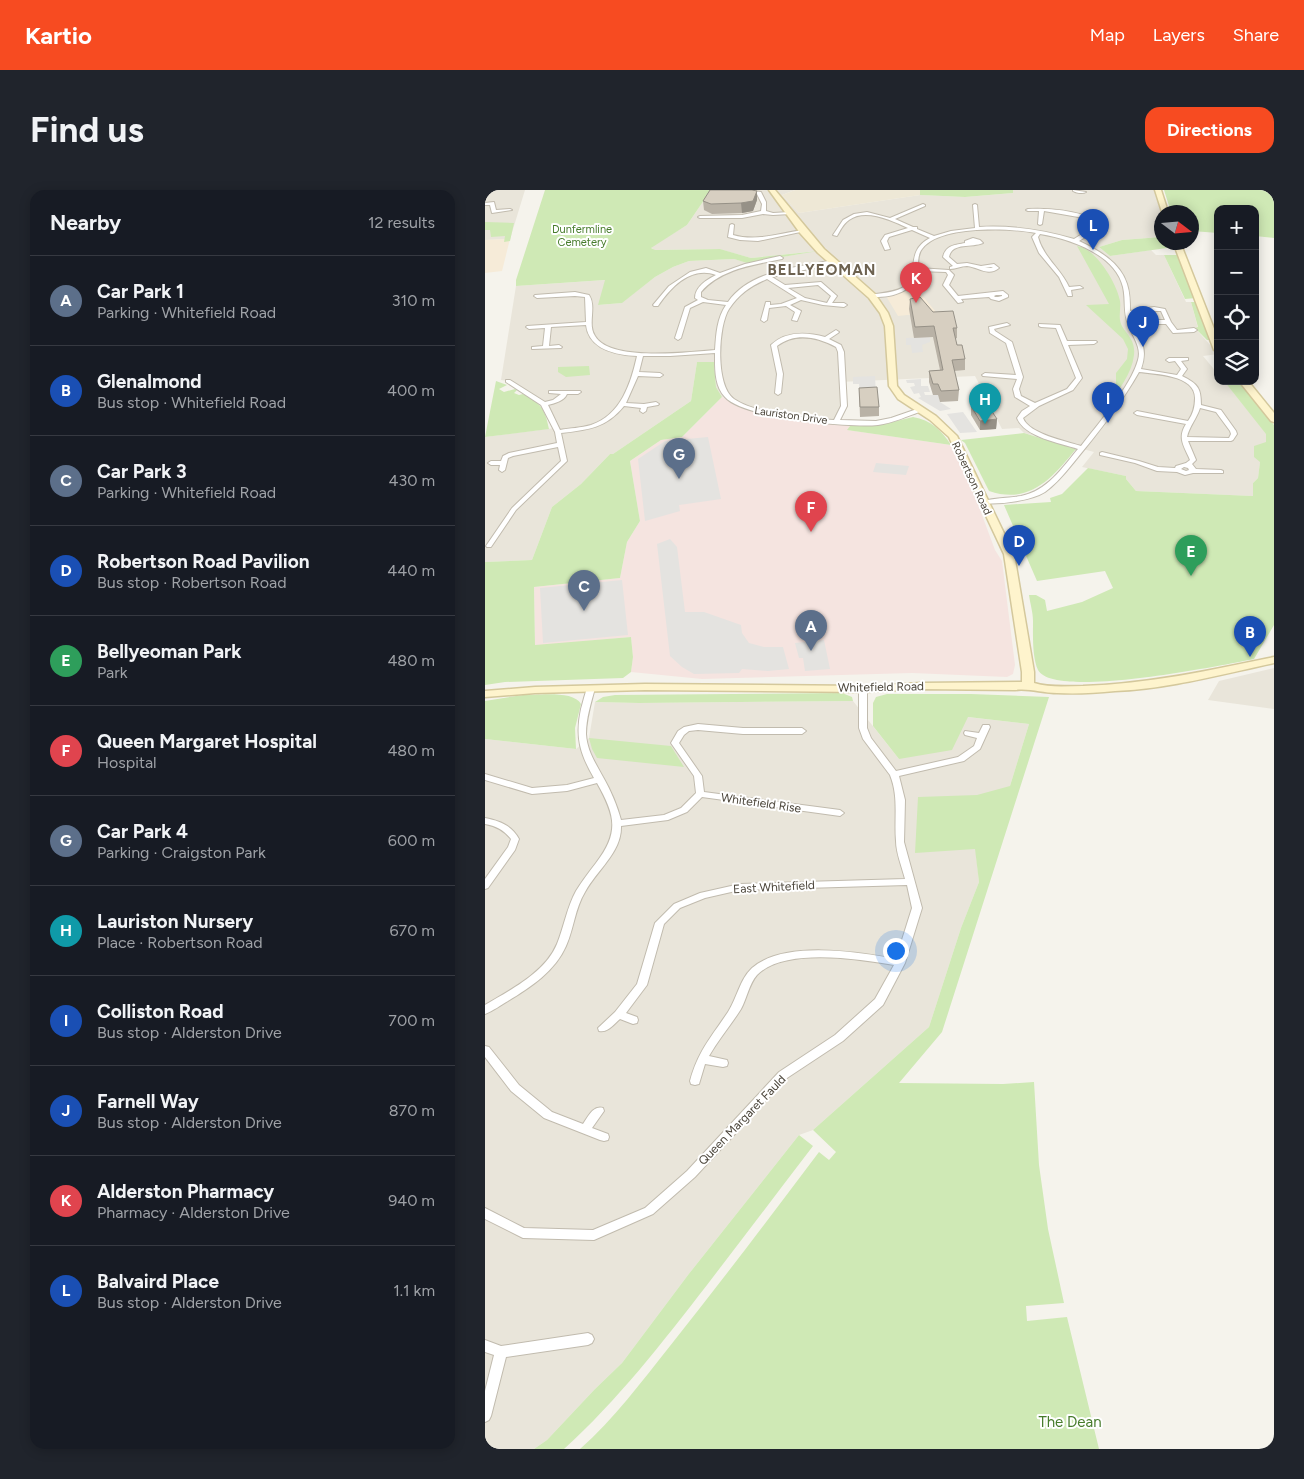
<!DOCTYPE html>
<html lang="en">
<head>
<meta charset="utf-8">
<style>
	body { margin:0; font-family:Figtree,sans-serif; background:#20242c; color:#f1f3f6 }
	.controls { position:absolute; right:15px; top:15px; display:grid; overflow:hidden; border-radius:10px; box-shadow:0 2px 12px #0003 }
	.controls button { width:45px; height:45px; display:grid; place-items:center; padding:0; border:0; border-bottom:1px solid #363941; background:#171b24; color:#f1f3f6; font:25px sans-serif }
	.compass { position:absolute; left:669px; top:15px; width:45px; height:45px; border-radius:50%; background:#171b24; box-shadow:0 2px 12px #0003; rotate:106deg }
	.you { position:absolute; left:410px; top:760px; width:18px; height:18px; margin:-12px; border:4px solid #fff; border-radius:50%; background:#1a73e8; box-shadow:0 0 0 8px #1a73e833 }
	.badge { display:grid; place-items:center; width:32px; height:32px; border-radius:50%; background:#f74b21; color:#fff; font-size:16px; font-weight:700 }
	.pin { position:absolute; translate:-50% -41px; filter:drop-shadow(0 1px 2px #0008) }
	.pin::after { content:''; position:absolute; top:26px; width:18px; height:15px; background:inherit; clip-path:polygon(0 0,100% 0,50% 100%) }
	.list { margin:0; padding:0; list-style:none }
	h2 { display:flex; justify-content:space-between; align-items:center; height:65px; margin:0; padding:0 20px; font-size:21px }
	h2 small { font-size:16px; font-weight:400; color:#9ea1a6 }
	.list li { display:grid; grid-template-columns:32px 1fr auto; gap:15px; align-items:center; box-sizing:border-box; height:90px; padding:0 20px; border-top:1px solid #363941 }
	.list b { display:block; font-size:19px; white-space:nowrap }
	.list p { margin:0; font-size:16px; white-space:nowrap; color:#9ea1a6 }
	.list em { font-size:16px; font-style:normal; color:#9ea1a6 }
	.icon { flex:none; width:28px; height:28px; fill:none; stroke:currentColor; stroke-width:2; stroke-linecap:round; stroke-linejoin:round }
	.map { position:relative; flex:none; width:789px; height:1259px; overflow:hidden; border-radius:15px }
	header { display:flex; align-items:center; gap:30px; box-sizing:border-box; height:70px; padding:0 25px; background:#f74b21; color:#fff }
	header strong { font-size:24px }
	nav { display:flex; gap:28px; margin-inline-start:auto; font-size:18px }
	.intro { display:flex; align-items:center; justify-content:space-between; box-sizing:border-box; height:120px; padding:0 30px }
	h1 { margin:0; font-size:35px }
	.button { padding:12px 22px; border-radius:15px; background:#f74b21; color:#fff; font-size:18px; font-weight:700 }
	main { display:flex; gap:30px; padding:0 30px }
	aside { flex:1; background:#171b24; border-radius:15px; box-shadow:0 2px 12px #0003 }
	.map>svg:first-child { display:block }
</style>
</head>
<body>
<header>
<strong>Kartio</strong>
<nav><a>Map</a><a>Layers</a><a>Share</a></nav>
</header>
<div class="intro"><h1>Find us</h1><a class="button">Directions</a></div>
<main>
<aside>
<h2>Nearby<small>12 results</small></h2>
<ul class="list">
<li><span class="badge" style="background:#5c6f8a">A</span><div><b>Car Park 1</b><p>Parking · Whitefield Road</p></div><em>310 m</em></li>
<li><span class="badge" style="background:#1a4fb4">B</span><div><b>Glenalmond</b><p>Bus stop · Whitefield Road</p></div><em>400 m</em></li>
<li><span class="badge" style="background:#5c6f8a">C</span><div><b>Car Park 3</b><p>Parking · Whitefield Road</p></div><em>430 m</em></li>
<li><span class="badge" style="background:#1a4fb4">D</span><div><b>Robertson Road Pavilion</b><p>Bus stop · Robertson Road</p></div><em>440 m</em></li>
<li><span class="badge" style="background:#2e9e5b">E</span><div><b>Bellyeoman Park</b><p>Park</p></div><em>480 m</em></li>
<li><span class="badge" style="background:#e0444e">F</span><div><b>Queen Margaret Hospital</b><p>Hospital</p></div><em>480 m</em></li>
<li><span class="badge" style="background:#5c6f8a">G</span><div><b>Car Park 4</b><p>Parking · Craigston Park</p></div><em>600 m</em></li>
<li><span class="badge" style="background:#0f9aa8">H</span><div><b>Lauriston Nursery</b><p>Place · Robertson Road</p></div><em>670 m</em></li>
<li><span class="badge" style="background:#1a4fb4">I</span><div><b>Colliston Road</b><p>Bus stop · Alderston Drive</p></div><em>700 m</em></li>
<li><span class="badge" style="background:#1a4fb4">J</span><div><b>Farnell Way</b><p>Bus stop · Alderston Drive</p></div><em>870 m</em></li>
<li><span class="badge" style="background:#e0444e">K</span><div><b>Alderston Pharmacy</b><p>Pharmacy · Alderston Drive</p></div><em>940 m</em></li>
<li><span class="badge" style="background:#1a4fb4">L</span><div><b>Balvaird Place</b><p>Bus stop · Alderston Drive</p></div><em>1.1 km</em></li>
</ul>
</aside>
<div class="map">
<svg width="789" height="1259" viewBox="0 0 789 1259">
	<rect width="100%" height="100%" fill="#f5f3ec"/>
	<path fill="#e9e5da" d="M0,0H40L25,49L0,50Z
		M226,0H310L297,5L314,23L435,5L480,7L528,3V0H669L676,23V47L637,50L614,57L625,66L666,60L671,65H679L701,112H706L713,138L711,139L733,164L718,166L733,184V191H739L781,243V252L775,272L773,288L768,293V306L651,301L641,289V286L597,277L609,262L539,243L534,238L517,239L490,186L354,192L356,215L349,229L276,219L237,207L231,197L229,172H212L206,211L128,264H125L96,294L67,317L47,370L0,372V247L70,238L62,219L23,191L16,190L31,96L121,90L114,115L136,113L170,87L188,77L204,71L249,69L263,73L332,61L266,68L234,59L169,60L166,57L202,35Z
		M789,478V519L723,510L734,491Z
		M368,511L414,569L482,527L544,534L525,596L490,654L494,692L476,738L444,837L328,940L314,945L203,1085L137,1173L110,1199L62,1250L49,1259H0V549L91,559L104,548L110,512L154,513Z"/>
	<path fill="#f6ebd8" d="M25,49L17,81L0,83V50Z
		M428,99L436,104L451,122L413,126L401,106Z"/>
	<path fill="#eee8d6" d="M310,0H435V5L314,23L297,5Z"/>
	<path fill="#f5e4e0" d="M237,207L273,223L365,236L363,240L466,255L481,282L510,360L517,371L530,475L528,484L522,487L427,483L217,489L146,482L148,467L146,447L50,456L49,397L135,388L142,352L155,331L145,271L176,250L197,247Z"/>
	<path fill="#cfe9b5" d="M60,0H226L202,35L166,58L170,60L235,59L266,68L333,61L262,73L249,69L204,71L188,77L170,87L137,113L113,115L120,90L31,96V90Z
		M435,0H528V3L480,7L435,5Z
		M679,0H789V48L770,46V19H733V43L707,41L706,22H686Z
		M0,32L29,33L25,51L19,52L20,46L6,47L5,40H0Z
		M676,47V52L687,53L689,57L625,66L614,57L637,50Z
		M592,56C611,58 632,94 635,111C636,117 634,124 635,130C637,143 651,146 649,165C647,184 633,200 623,216L617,213L631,193V183L642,169L643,159L638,149L601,115L624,114Z
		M679,65H693L711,108L700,109Z
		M706,112H712L725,150H722L710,138L713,137Z
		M212,172H229L231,197L237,207L197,247L176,250L145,271L155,331L142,352L135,388L49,397L50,455L146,447L148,467L146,482L138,488L20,492L0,495V372L47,370L67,317L96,294L125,264H128L206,211Z
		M104,176L105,185L81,187L73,182V177Z
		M11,191L22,195L14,199L19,202L30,199L32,200L29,203L34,205L38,204C56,213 60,219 64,239L0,247Z
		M739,191H754L789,235V435L769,469C738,475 569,510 553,480C547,467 548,445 548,431C548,422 545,413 544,405H551L560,410L562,421L597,412L628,398L620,381L552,391L519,315L566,312L565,308L577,304L603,278L641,286V289L651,301L768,306V293L773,288L775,272L769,267V256L781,252V244Z
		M428,227C446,230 456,240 466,255L362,240L365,236L395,235Z
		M539,243L591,259C567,288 545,315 504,301L480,253L476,250Z
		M357,503L367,507L368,511L154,513L110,512L118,507L130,505Z
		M402,504H486L564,507L457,842L414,893L518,894L549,892L554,975L563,1039L579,1113L541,1116L542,1131L582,1127L614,1259H95C129,1229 157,1191 185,1156C236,1092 285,1027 334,962L344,970L351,962L328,940L444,837L476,738L494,692L490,659L430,663L433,607L492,605L525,596L544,534L483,527L467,560L414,569L388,536V513L391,507Z
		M38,505C53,505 89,500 96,514L90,538L91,559L0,549V511Z
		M104,548L186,556L199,577L112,568L107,559Z
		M314,945L328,956C293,1002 257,1049 222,1095C177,1153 133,1210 79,1259H49L62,1250L110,1199L137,1173L203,1085Z"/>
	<path fill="#e4e3e0" d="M445,147V152L437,155L438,162L427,163L426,155H421V148Z
		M390,186L391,204L375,205L374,194H368V187Z
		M436,189V196H443L445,202H439L440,205H453L455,212L466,219L455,221L433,208L436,207L434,203L429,204L425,197L430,196L429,193H422L421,190Z
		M478,222L492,242L475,243L462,224Z
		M223,247L236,309L194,315L195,321L160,331L153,269L180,251Z
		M391,273L424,276L421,285L388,282Z
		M185,349L192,357L200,422H219L256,435L257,443L264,453L279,457H298L304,479L283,481L257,479L254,483L209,484L197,477L185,466L172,354Z
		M137,390L143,445L58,453L55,398Z
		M339,450L345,479L320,481L318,468H314L310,453Z"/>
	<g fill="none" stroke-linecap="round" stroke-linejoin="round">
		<defs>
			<path id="street" d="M262,0L276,2L281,12V21L288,23L305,22L307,23L305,24L288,25L278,24L257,28H215L213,27L215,26L257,25L276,21L277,14L272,4Z
				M588,0L601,2C598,4 591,3 588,1Z
				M9,12L11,20L25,19L27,20L7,23L5,15H0V13Z
				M438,14L440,15V16L410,29L428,37H432V39L449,46L466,41L490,38L488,15L490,14L492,15L494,37C527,35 558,40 589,49L605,39V32L599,28L559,21L557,34L555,35L553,34L554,21H543L541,20L543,19C561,18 593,20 609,30L610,41L594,51C613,60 635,72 642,94C645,103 645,112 645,121L669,117L680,119L686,132L692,140L709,138L712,140L709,142L688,143L681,134H672L669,132L672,130H680L676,121H665L646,124C651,148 665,153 656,179L692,185L696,179L690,171L684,172L681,170L684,168H703V170L696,171L702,179L697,186C713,194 716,198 716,215L736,220L751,241L752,244L748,250L746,251H703L711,270L707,274L711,279L736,280L738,281V283H708L700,285L692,282L672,281L650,273L615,265V263L617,262L654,271L673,277L690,278L691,276L701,273L705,270C699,256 692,248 701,234L652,225L649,223L652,221L703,231C708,224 710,217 710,208C710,185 671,184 654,182C636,214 613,243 589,272C581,282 571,294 560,302C546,311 513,315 497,313V311C510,308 523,308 536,306C562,301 577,278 593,259C575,253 539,247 532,228L537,221L545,216L530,207L528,199L532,189L498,186L497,185L500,183L531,185L521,153L505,143L504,137L522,133L525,135L509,139L510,141L527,152L538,187L534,199L536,206L550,213L582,199L591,188L571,138L556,137L554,136V134L575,135L582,151H611L612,152L609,154L583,155L597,188L588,200L554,216L538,228C544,244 581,251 596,256C613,234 646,196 653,170C657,157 647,146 643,134C638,122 641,110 638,97C630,64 585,49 555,44L553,47C558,67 576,79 584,97L595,96L598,98L586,100L587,106H583L574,87L554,63L547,47L551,43C524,38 455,35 437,59C433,64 433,71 433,78L464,80L469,85L464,95L473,106L518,101L523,105V107L514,111L506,109L504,107L476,109L478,112L473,113L458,95L463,85L461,82L433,81C429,103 405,108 385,107V105C395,103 407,103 417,98C437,86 418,62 445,48L427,40L404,47L402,51L405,59L400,60L396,51L400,45L423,38C407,31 381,18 364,30C358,34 355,41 352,46L348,45L358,30L369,24L382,22L405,28ZM511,105H517V106L513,107H510L509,106ZM715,218L731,222L745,241L746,244L744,248L702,247C704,237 712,228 715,218ZM699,277L703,278L704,280L701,281L696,279Z
				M247,34L249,35L248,45C272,52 294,43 318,40L320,41L273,51L255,50L243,47L245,35Z
				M488,48L495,50L498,53C487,58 467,52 464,67L472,74L482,73L496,76L509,74L514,78C503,87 493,77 482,76C476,76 471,79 465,79V77L468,76L458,67C461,55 470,55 480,53V51ZM506,77L508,78H500Z
				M295,66L298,68L297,69C268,75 236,79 216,102V107L223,110L243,112C265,80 314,77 349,70L351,71V73L287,87L300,95L336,92L352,106L347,113H359L362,115L359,117L338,115L316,110L305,115L316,121L312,131L307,130L310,122L301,116L284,118L282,130L279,132L276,130L281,112H285V115L296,114L312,108L282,89C266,96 254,104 244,119C233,136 230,196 249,209C271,224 322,228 349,230L356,216L353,162L351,157C332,147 311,142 292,156L298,184L296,203L293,205L290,203L292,184L286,155C301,141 321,142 340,147L351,140L354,142L353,143L344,149L356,155L359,162L362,216L355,230L391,231L406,228L435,218L438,220L437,221C423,226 408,233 393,235C364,238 258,228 240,207C229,196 230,177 230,163L185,166H158L154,182L175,183L178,185L175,187L153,186L141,213L159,214L171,212L174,214L173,215L162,217L161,221L158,223L155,221L156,218L139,216C121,238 103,240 76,243L82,271L31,320L6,357H2L1,356L27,318L76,271L73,257L28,266L23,268L20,280L17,282L14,280L15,275H6L3,273L6,271H16L18,266L24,263L72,253L70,242L56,215L21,192V190H25L60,212L68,210L76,204L64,203V201H95L96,202L93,204H82C79,211 70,213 63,215L75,240C85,238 96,238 106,235C136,225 146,193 152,166C131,165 104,160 101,135L66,137L64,156L74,155L77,157L76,158L47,159V157L58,156L60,138L44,139L41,137L42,136L101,132L100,107L90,106L52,108L49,106L50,105L90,102L104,105C112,117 102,134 110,146C125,172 204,162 230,160C231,144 232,128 241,115L218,112L205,118L196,148L193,150L190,148L200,117L213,110L210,108C210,97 221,90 231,85C206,76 186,97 173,116H169L168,115L184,96L205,82L221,78L235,83L260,74ZM333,95L346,106L342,113L320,108L303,98Z
				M103,496H109L110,498C106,513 101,528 101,544C102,561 111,574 118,587C125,599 132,615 136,630L179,625L196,618L211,603L209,586L186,553L193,541L199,537L213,534L258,538H317L321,541L317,544H258L213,540L204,541L199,545L194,553L217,586L219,602L355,620L359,623L355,626L217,607L202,622L183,630L136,636C137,662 112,680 100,702C90,718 89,738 81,756C70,781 46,797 23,811C16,815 8,821 0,824V815C25,800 60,783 72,754C79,737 82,717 91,701C97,691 104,682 111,673C135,642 130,625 112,593L82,601L47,604L0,590V584L47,598L82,595L109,588C95,564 90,547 96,519C98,512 100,503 103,496Z
				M375,497H378L382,499V538L386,548L411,581L473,567L489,556L492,548L480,545L479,543L480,541L494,543L498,535H504L505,537L495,559L479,571L414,586L420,610L419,652L437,718L420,773L398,815L358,851L302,888L210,987L168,1024L109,1050L38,1048L0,1029V1018L39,1038L108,1040L160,1018L202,981L294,882L350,845L390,809L409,775C374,769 299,757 272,785C264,794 262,808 256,819C246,835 233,850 224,866L242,870L243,873L242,876L238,877L220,874L214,894L210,895L206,894L205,891C213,861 227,846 243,822C252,808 255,789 267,778C299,750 373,762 411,769L427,718L422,695L255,700L220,708L195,718L179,734L162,795L141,823L152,827L153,830L152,833L148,834L135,829C129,834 123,843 114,841L113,838L130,822L152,794L170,733L189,714L215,703L255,694L420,689C417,677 411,663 411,651C409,628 414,607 405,585L378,549L374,538V499Z
				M0,628C15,631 26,635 34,649L30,660L3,698L0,699V689L23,657L26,649C19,640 11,636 0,634Z
				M0,856L4,857L34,895L67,922L98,934C103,927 108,915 118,918L119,921L107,938L123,944L124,947L123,950L119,951L115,950L59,928L26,901L0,867Z
				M103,1143L107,1145L109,1149L107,1153L103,1155L21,1167L6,1226L4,1230L0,1232V1201L9,1165L0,1162V1150L16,1156Z"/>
			<path id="secondary" d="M284,0H290L339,59L390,104L403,123L408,136L412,196L419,205L451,226L472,246L529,364L549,482V493C565,498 582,496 598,496C663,494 726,480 789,467V473C737,484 683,499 630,501C610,503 591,504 572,503C557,503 544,498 530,500L437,499L378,502L160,500L50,503L0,507V501L50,497L160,494L378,496L437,493L537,492V482L519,364L464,247L445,230L413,209L404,196L400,136L395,123L384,108L333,63L315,43Z
				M670,0H676L683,22H677Z
				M688,52H695L733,149V162L729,160Z
				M754,191H763L789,223V232L786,231Z"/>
		</defs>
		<use href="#street" stroke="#c1bbae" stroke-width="2"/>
		<use href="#secondary" stroke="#d4c89c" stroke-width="3"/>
		<use href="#street" fill="#fff" fill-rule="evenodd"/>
		<use href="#secondary" fill="#fef4cd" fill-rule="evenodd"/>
	</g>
	<path fill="#b9b2a6" d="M225,0H270L272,10L268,21L257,23L227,24L219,20L218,11Z
		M425,109L448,122L472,138V148L470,149L472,155L480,169V180L469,181L474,200L473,211L455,212L453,205H448L444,192V181L455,180L448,147L429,148L424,119Z
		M374,198L394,217V226L375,227Z
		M486,216L512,229L511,239L495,240L486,225Z"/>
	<path fill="#969187" d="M267,0H270V5L272,1V10L268,21L257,23L256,13Z
		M512,229L511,239L495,240V231Z"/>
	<path fill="#d7cfc1" stroke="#969187" d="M225,0H267L272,1L268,11L256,13L226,14L218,11Z
		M435,107L448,122L468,121L472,138H468L472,155H477L480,169L467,170L474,200L456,201L453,194H448L444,181L458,180L449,136L430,137L425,109Z
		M392,197L394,217H375L374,198Z
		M502,214L512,229L495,231L486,216Z"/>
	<g text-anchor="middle" stroke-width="4" stroke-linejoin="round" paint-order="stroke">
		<g font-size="11" fill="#477c2c" stroke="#fff">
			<text x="97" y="43">Dunfermline<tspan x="97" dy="13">Cemetery</tspan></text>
		</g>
		<g font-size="11" fill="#4a4439" stroke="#fff">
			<text transform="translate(306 225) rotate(8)" y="4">Lauriston Drive</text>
			<text transform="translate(487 288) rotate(65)" y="4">Robertson Road</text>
		</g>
		<g font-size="12" fill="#4a4439" stroke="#fff">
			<text transform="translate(396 497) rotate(-1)" y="4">Whitefield Road</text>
			<text transform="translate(276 613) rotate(8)" y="4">Whitefield Rise</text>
			<text transform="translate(289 697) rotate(-3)" y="4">East Whitefield</text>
			<text transform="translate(257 930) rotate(-46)" y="4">Queen Margaret Fauld</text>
		</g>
		<g font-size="15" font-weight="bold" letter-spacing="1" fill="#6d6250" stroke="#fff">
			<text x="337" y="85">BELLYEOMAN</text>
		</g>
		<g font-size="15" fill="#477c2c" stroke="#fff">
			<text x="585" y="1237">The Dean</text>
		</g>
	</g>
</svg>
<div class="controls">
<button>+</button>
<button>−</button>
<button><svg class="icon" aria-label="locate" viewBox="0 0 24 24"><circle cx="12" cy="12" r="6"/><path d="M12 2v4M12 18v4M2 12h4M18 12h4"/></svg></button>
<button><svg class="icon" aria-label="layers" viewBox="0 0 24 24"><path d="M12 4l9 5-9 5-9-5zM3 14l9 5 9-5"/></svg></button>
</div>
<svg class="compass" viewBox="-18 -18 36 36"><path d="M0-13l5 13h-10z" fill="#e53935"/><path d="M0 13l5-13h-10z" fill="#9ea1a6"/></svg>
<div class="you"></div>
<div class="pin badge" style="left:326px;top:461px;background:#5c6f8a">A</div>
<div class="pin badge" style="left:765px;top:467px;background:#1a4fb4">B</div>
<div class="pin badge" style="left:99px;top:421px;background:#5c6f8a">C</div>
<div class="pin badge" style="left:534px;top:376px;background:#1a4fb4">D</div>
<div class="pin badge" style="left:706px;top:386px;background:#2e9e5b">E</div>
<div class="pin badge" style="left:326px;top:342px;background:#e0444e">F</div>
<div class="pin badge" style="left:194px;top:289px;background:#5c6f8a">G</div>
<div class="pin badge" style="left:500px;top:234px;background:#0f9aa8">H</div>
<div class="pin badge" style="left:623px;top:233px;background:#1a4fb4">I</div>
<div class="pin badge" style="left:658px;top:157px;background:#1a4fb4">J</div>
<div class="pin badge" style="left:431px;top:113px;background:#e0444e">K</div>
<div class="pin badge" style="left:608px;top:60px;background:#1a4fb4">L</div>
</div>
</main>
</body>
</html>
